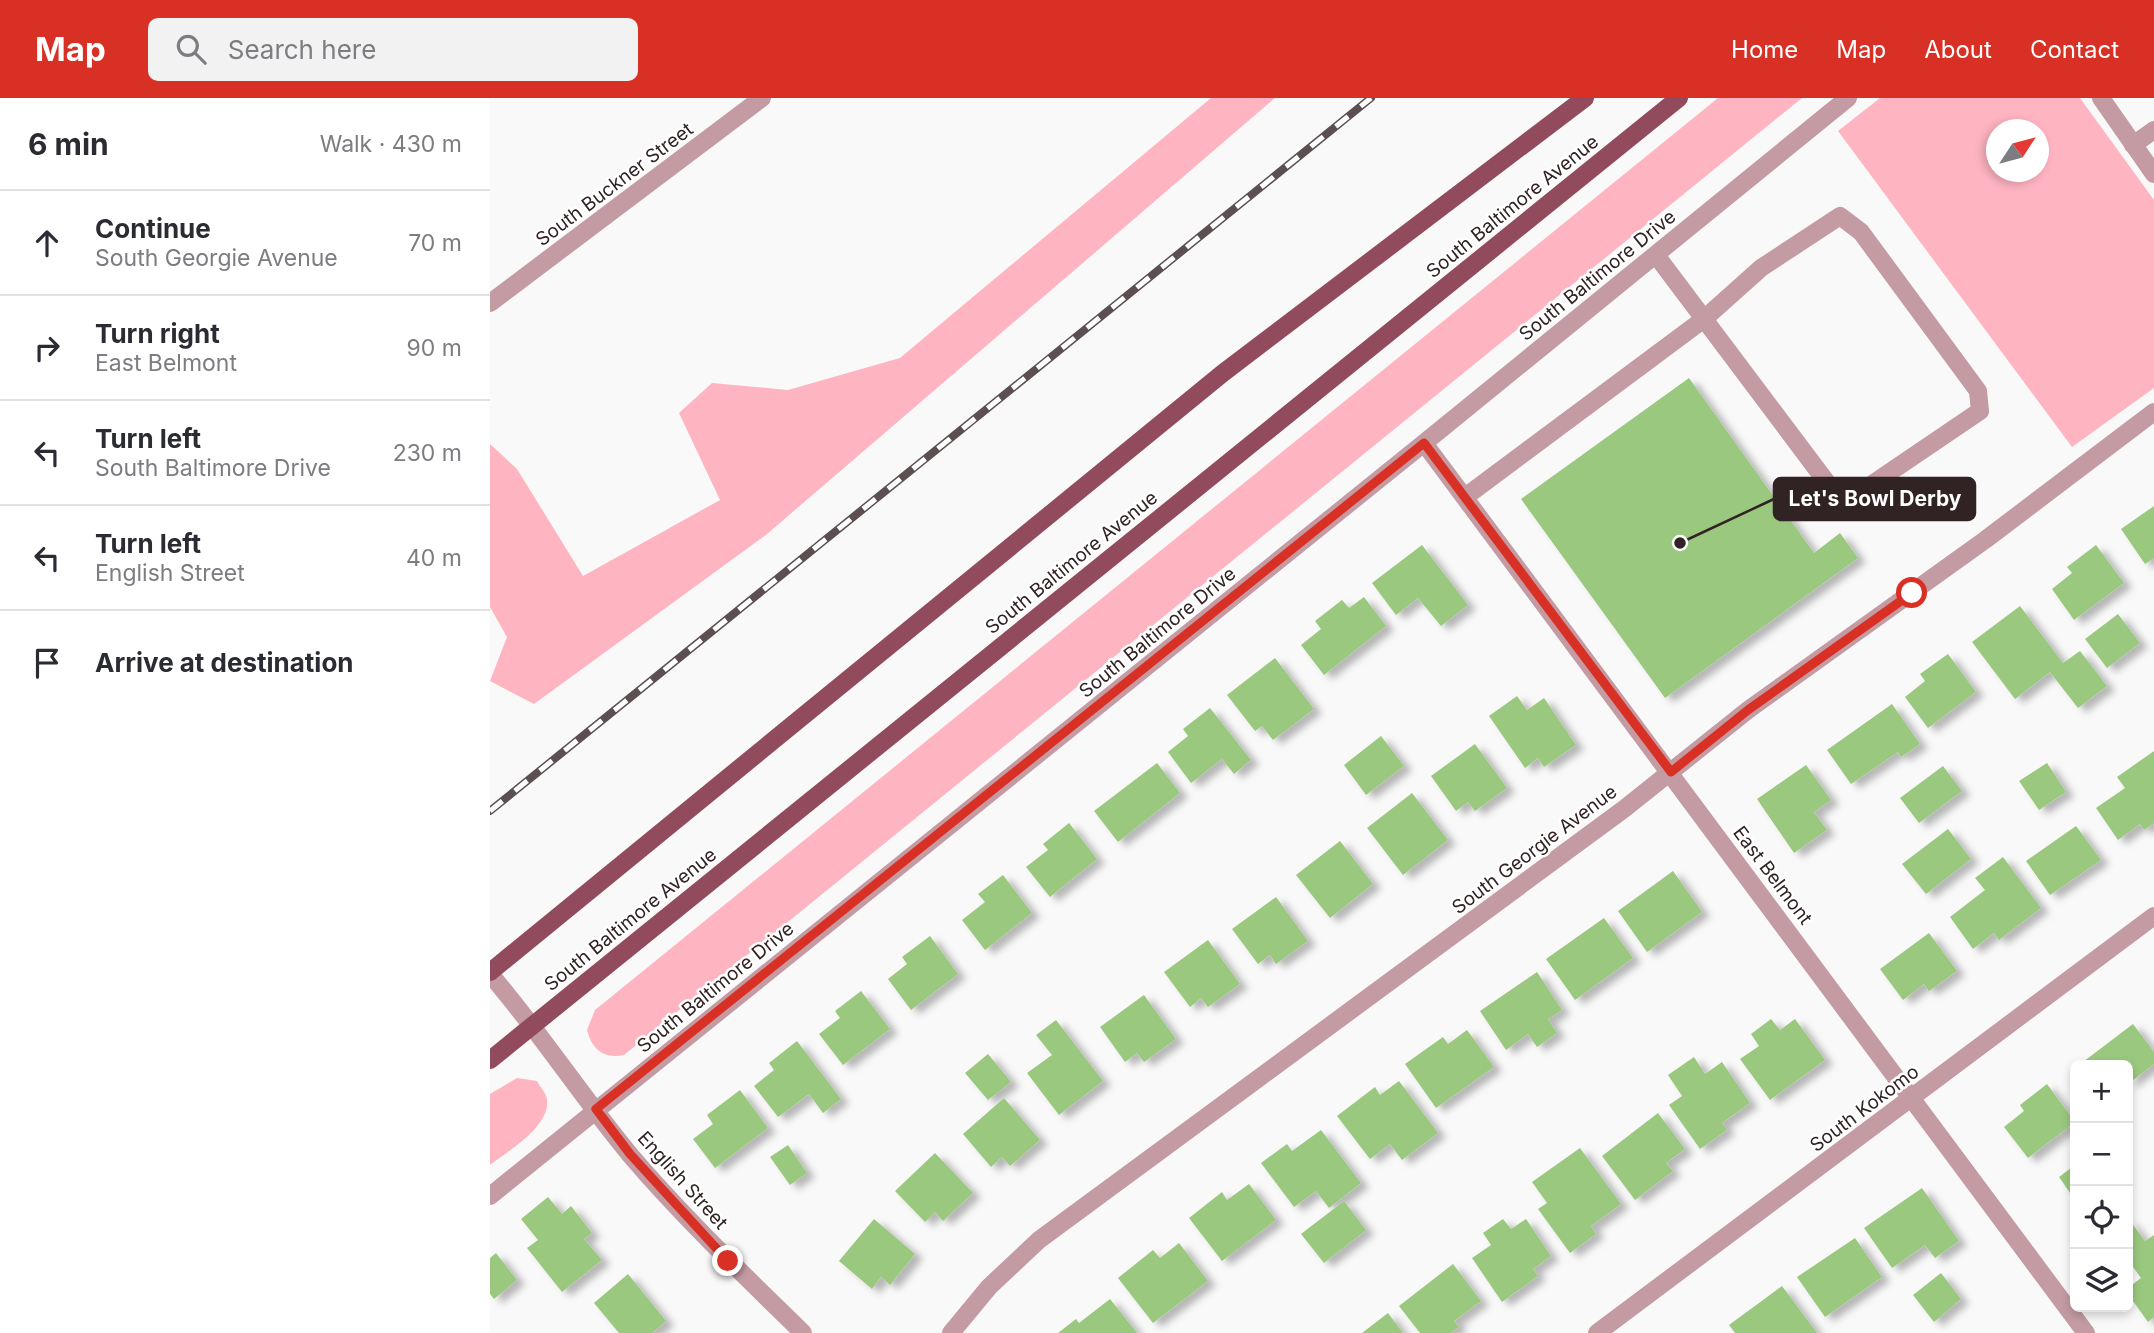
<!DOCTYPE html>
<html lang="en">
<head>
<meta charset="utf-8">
<style>
	body { margin:0; font-family:Inter,sans-serif; background:#f2f2f3; color:#2b2b33 }
	.controls { position:absolute; right:21px; bottom:21px; display:grid; overflow:hidden; border-radius:10px; box-shadow:0 4px 10px #0003 }
	.controls button { width:63px; height:63px; display:grid; place-items:center; padding:0; border:0; border-bottom:2px solid #e1e1e2; background:#fff; color:#2b2b33; font:35px sans-serif }
	.compass { position:absolute; left:1496px; top:21px; width:63px; height:63px; border-radius:50%; background:#fff; box-shadow:0 4px 10px #0003; rotate:54deg }
	.stop { position:absolute; width:21px; height:21px; margin:-16px; border:5px solid #d93025; border-radius:50%; background:#fff }
	.stop.end { background:#d93025; border-color:#fff; box-shadow:0 2px 7px #0008 }
	.list { margin:0; padding:0; list-style:none }
	h2 { display:flex; justify-content:space-between; align-items:center; height:91px; margin:0; padding:0 28px; font-size:30px }
	h2 small { font-size:23px; font-weight:400; color:#7c7c81 }
	.list li { display:grid; grid-template-columns:46px 1fr auto; gap:21px; align-items:center; box-sizing:border-box; height:105px; padding:0 28px; border-top:2px solid #e1e1e2 }
	.list b { display:block; font-size:26px; white-space:nowrap }
	.list p { margin:0; font-size:23px; white-space:nowrap; color:#7c7c81 }
	.list em { font-size:23px; font-style:normal; color:#7c7c81 }
	.icon { flex:none; width:38px; height:38px; fill:none; stroke:currentColor; stroke-width:2; stroke-linecap:round; stroke-linejoin:round }
	.map { position:relative; flex:none; width:1664px; height:1235px; overflow:hidden }
	header { display:flex; align-items:center; gap:42px; box-sizing:border-box; height:98px; padding:0 35px; background:#d93025; color:#fff }
	header strong { font-size:33px }
	nav { display:flex; gap:38px; margin-inline-start:auto; font-size:24px }
	.search { width:490px; height:63px; background:#f2f2f3; display:flex; align-items:center; gap:18px; box-sizing:border-box; padding:0 24px; border-radius:10px; color:#7c7c81; font-size:26px }
	main { display:flex }
	aside { flex:1; background:#fff }
	.map>svg:first-child { display:block }
</style>
</head>
<body>
<header>
<strong>Map</strong>
<div class="search"><svg class="icon" aria-label="search" viewBox="0 0 24 24"><circle cx="10" cy="10" r="6"/><path d="M15 15l6 6"/></svg>Search here</div>
<nav><a>Home</a><a>Map</a><a>About</a><a>Contact</a></nav>
</header>
<main>
<aside>
<h2>6 min<small>Walk · 430 m</small></h2>
<ul class="list">
<li><svg class="icon" aria-label="ahead" viewBox="0 0 24 24"><path d="M12 20V5M6 11l6-6 6 6"/></svg><div><b>Continue</b><p>South Georgie Avenue</p></div><em>70 m</em></li>
<li><svg class="icon" aria-label="right" viewBox="0 0 24 24"><path d="M7 20v-9h11M14 6l5 5-5 5"/></svg><div><b>Turn right</b><p>East Belmont</p></div><em>90 m</em></li>
<li><svg class="icon" aria-label="left" viewBox="0 0 24 24"><path d="M17 20v-9H6M10 6l-5 5 5 5"/></svg><div><b>Turn left</b><p>South Baltimore Drive</p></div><em>230 m</em></li>
<li><svg class="icon" aria-label="left" viewBox="0 0 24 24"><path d="M17 20v-9H6M10 6l-5 5 5 5"/></svg><div><b>Turn left</b><p>English Street</p></div><em>40 m</em></li>
<li><svg class="icon" aria-label="arrive" viewBox="0 0 24 24"><path d="M6 21V4h12l-3 4 3 4H6"/></svg><div><b>Arrive at destination</b></div></li>
</ul>
</aside>
<div class="map">
<svg width="1664" height="1235" viewBox="0 0 1664 1235">
	<defs>
		<filter id="shadow"><feDropShadow dx="8" dy="4.5" stdDeviation="3.5" flood-color="#0004"/></filter>
	</defs>
	<rect width="100%" height="100%" fill="#f9f9f9"/>
	<path fill="#ffb4c2" fill-rule="evenodd" d="M721,0H785L277,436L44,606L0,583L17,539L0,509V346L27,371L93,478L230,402L189,315L222,285L298,292L410,260Z
		M1228,0H1312L134,957C114,961 102,952 97,932L105,912Z
		M1390,0H1590L1664,102V290L1582,349L1348,33ZM1506,32H1548V74H1506Z
		M27,980L47,983C50,989 57,996 57,1002C60,1029 18,1053 0,1067V996Z"/>
	<path fill="#9ac87e" filter="url(#shadow)" d="M1199,280L1324,455L1350,435L1368,460L1175,600L1031,401Z
		M1664,408V460L1655,466L1631,431Z
		M932,447L978,507L951,528L928,500L906,517L882,485Z
		M1606,447L1634,485L1584,522L1562,491L1582,475L1577,469Z
		M874,499L896,528L834,577L811,547L831,531L825,523L852,502L859,510Z
		M1530,508L1573,565L1590,553L1617,588L1588,610L1560,574L1525,601L1482,544Z
		M1628,516L1650,545L1617,570L1595,541Z
		M1458,556L1486,594L1438,630L1415,599L1435,583L1430,576Z
		M785,560L824,611L783,642L772,628L765,633L737,597Z
		M1027,598L1037,612L1054,600L1086,647L1054,669L1048,660L1035,670L999,618Z
		M1402,606L1430,646L1411,659L1408,654L1361,686L1337,652Z
		M720,610L761,662L744,676L732,661L701,685L678,654L698,638L693,631Z
		M891,638L914,668L876,697L854,667Z
		M985,646L1017,690L985,713L978,704L966,713L941,678Z
		M1664,653V725L1654,732L1650,726L1628,742L1606,710L1635,690L1627,679Z
		M667,665L690,695L628,744L604,713Z
		M1557,665L1576,694L1549,712L1529,683Z
		M1316,667L1341,702L1324,714L1337,732L1304,755L1267,701Z
		M1453,668L1472,693L1429,725L1410,700Z
		M922,695L958,742L913,777L877,730Z
		M579,725L607,761L560,799L536,769L558,752L553,746Z
		M1586,728L1611,762L1560,797L1536,763Z
		M1458,731L1481,761L1436,796L1412,766Z
		M850,743L883,786L840,820L806,777Z
		M1513,759L1551,810L1509,842L1504,835L1483,851L1460,819L1495,792L1485,780Z
		M1183,773L1212,814L1157,854L1128,813Z
		M513,777L542,815L495,852L472,822L495,804L488,796Z
		M786,799L818,843L786,866L780,857L768,866L742,831Z
		M1114,820L1143,860L1085,902L1056,861Z
		M1439,835L1467,873L1439,893L1434,886L1413,902L1390,871Z
		M440,838L468,876L421,912L398,881L417,866L412,859Z
		M718,842L750,886L718,909L711,900L700,909L674,874Z
		M1047,874L1072,912L1058,921L1067,935L1047,949L1038,936L1016,952L990,913Z
		M371,893L400,931L353,967L329,936L350,920L345,913Z
		M654,897L686,941L654,964L647,955L635,964L610,929Z
		M1281,921L1290,932L1305,921L1335,962L1280,1002L1250,961L1269,948L1261,936Z
		M566,922L613,983L569,1017L537,975L562,957L546,937Z
		M1643,926L1664,954V966L1638,986V967H1589Z
		M977,932L1004,969L946,1010L915,966L953,939L958,946Z
		M307,943L351,1001L333,1015L319,996L288,1019L264,988L284,972L279,965Z
		M498,956L521,984L498,1002L475,975Z
		M1204,959L1215,976L1232,964L1260,1005L1232,1025L1237,1032L1210,1051L1179,1007L1192,998L1178,977Z
		M909,983L948,1035L912,1062L900,1046L880,1061L847,1018L885,989L890,997Z
		M1557,986L1585,1024L1538,1060L1514,1029L1534,1013L1530,1007Z
		M250,992L278,1030L225,1070L203,1041L223,1026L217,1017Z
		M514,1000L550,1042L520,1068L512,1059L501,1069L473,1036Z
		M1168,1015L1195,1051L1176,1065L1183,1073L1145,1102L1112,1058Z
		M831,1032L871,1085L839,1110L826,1093L804,1109L771,1065L797,1046L802,1053Z
		M298,1047L317,1075L300,1087L280,1059Z
		M1090,1050L1131,1106L1101,1128L1106,1136L1080,1155L1048,1111L1057,1105L1042,1084Z
		M445,1055L483,1095L453,1123L445,1114L435,1124L405,1093Z
		M1585,1067V1102L1569,1079Z
		M759,1086L786,1122L732,1163L699,1120L732,1094L737,1102Z
		M1432,1090L1469,1143L1445,1160L1435,1147L1402,1170L1374,1130Z
		M58,1099L72,1116L81,1108L102,1135L94,1141L112,1162L72,1194L37,1150L48,1142L31,1121Z
		M854,1103L876,1132L834,1165L811,1136Z
		M1638,1120L1655,1143L1664,1137V1219L1658,1224L1638,1196V1190L1651,1180L1638,1162Z
		M384,1121L425,1156L400,1187L391,1179L382,1191L349,1163Z
		M1013,1121L1021,1131L1036,1121L1061,1158L1043,1171L1048,1178L1012,1204L982,1160L1001,1147L993,1135Z
		M1365,1140L1392,1179L1335,1219L1307,1179Z
		M689,1145L718,1183L663,1225L628,1180L663,1152L670,1160Z
		M6,1155L27,1182L4,1201L0,1196V1160Z
		M963,1166L991,1203L964,1223L969,1229L961,1235H930L909,1208Z
		M1451,1175L1471,1201L1444,1224L1423,1197Z
		M138,1176L176,1223L162,1235H129L104,1205Z
		M1292,1188L1327,1235H1245L1239,1227Z
		M620,1201L647,1235H568L586,1221L589,1225Z
		M898,1215L913,1235H872Z"/>
	<g fill="none" stroke-linecap="round" stroke-linejoin="round">
		<path stroke="#c49ba2" stroke-width="18" d="M1611,0L1664,76
			M1643,47L1664,32
			M0,205L272,0
			M934,345L1596,1235
			M975,399L1214,221L1271,170L1350,118L1371,134L1488,293L1490,313L1353,406L1166,157
			M0,876C50,934 92,999 141,1058C195,1121 254,1177 313,1235
			M0,1098L934,345L1358,0
			M461,1235L499,1189L549,1142L1134,711L1258,612L1495,442L1664,314
			M1107,1235L1664,818"/>
		<path stroke="#914b5c" stroke-width="18" d="M0,874L733,275L1095,0
			M0,962L1189,0"/>
		<defs>
			<path id="rail" d="M0,713L881,0"/>
		</defs>
		<use href="#rail" stroke="#5b4f51" stroke-width="8"/>
		<use href="#rail" stroke="#fff" stroke-width="5" stroke-dasharray="16" stroke-linecap="butt"/>
	</g>
	<g fill="none" stroke-linecap="round" stroke-linejoin="round">
		<path stroke="#d93025" stroke-width="9" d="M238,1163L140,1056L106,1011L934,345L1181,674L1258,612L1422,495"/>
	</g>
	<g text-anchor="middle" stroke-width="5" stroke-linejoin="round" paint-order="stroke">
		<g font-size="19" fill="#312224" stroke="#fff">
			<text transform="translate(124 86) rotate(-37)" y="7">South Buckner Street</text>
			<text transform="translate(1022 108) rotate(-39)" y="7">South Baltimore Avenue</text>
			<text transform="translate(1107 177) rotate(-39)" y="7">South Baltimore Drive</text>
			<text transform="translate(581 464) rotate(-39)" y="7">South Baltimore Avenue</text>
			<text transform="translate(667 534) rotate(-39)" y="7">South Baltimore Drive</text>
			<text transform="translate(1044 751) rotate(-37)" y="7">South Georgie Avenue</text>
			<text transform="translate(1283 777) rotate(53)" y="7">East Belmont</text>
			<text transform="translate(140 821) rotate(-39)" y="7">South Baltimore Avenue</text>
			<text transform="translate(225 889) rotate(-39)" y="7">South Baltimore Drive</text>
			<text transform="translate(1374 1010) rotate(-37)" y="7">South Kokomo</text>
			<text transform="translate(193 1082) rotate(48)" y="7">English Street</text>
		</g>
	</g>
	<path fill="none" stroke="#312224" stroke-width="2.5" d="M1190 445L1284 401"/>
	<circle fill="#312224" stroke="#fff" stroke-width="2.5" cx="1190" cy="445" r="7"/>
	<rect fill="#312224" stroke="#312224" stroke-width="2.5" x="1284" y="380" width="201" height="42" rx="7"/>
	<g font-size="21" text-anchor="middle" font-weight="bold" fill="#fff">
		<text x="1385" y="408">Let's Bowl Derby</text>
	</g>
</svg>
<div class="controls">
<button>+</button>
<button>−</button>
<button><svg class="icon" aria-label="locate" viewBox="0 0 24 24"><circle cx="12" cy="12" r="6"/><path d="M12 2v4M12 18v4M2 12h4M18 12h4"/></svg></button>
<button><svg class="icon" aria-label="layers" viewBox="0 0 24 24"><path d="M12 4l9 5-9 5-9-5zM3 14l9 5 9-5"/></svg></button>
</div>
<svg class="compass" viewBox="-18 -18 36 36"><path d="M0-13l5 13h-10z" fill="#e53935"/><path d="M0 13l5-13h-10z" fill="#7c7c81"/></svg>
<div class="stop" style="left:1422px;top:495px"></div>
<div class="stop end" style="left:238px;top:1163px"></div>
</div>
</main>
</body>
</html>
